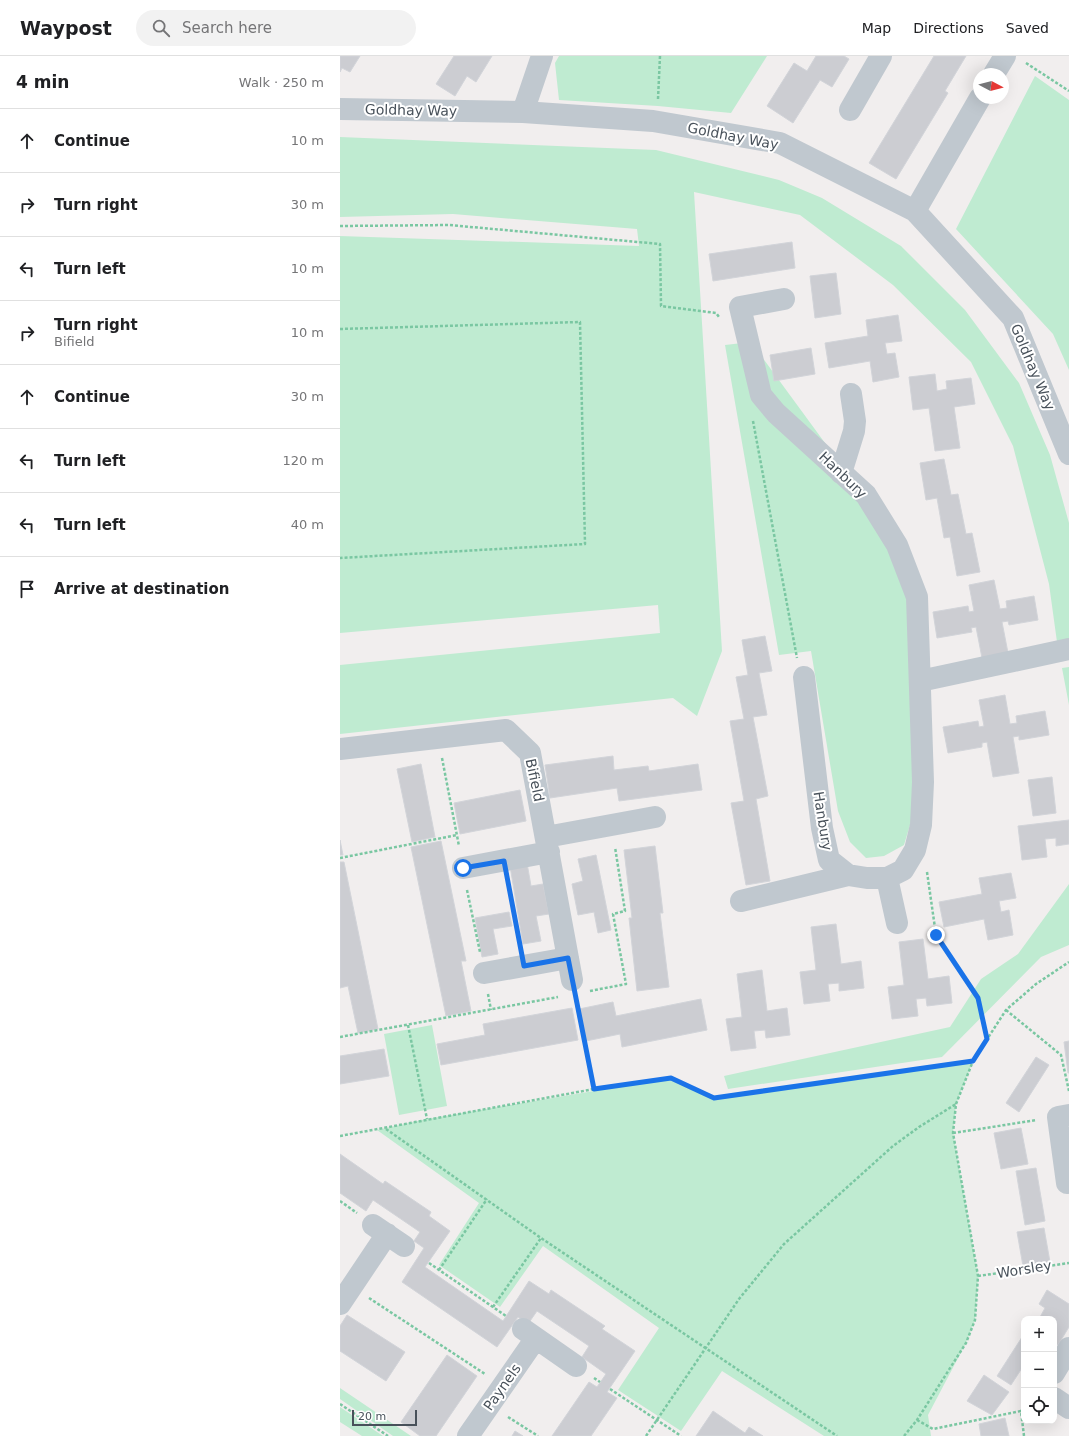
<!DOCTYPE html>
<html lang="en">
<head>
<meta charset="utf-8">
<style>
	body { margin:0; font-family:"DejaVu Sans",sans-serif; background:#f2f2f2; color:#202124 }
	.controls { position:absolute; right:12px; bottom:12px; display:grid; overflow:hidden; border-radius:8px; box-shadow:0 4px 16px #0002 }
	.controls button { width:36px; height:36px; display:grid; place-items:center; padding:0; border:0; border-bottom:1px solid #e0e0e0; background:#fff; color:#202124; font:20px sans-serif }
	.compass { position:absolute; left:633px; top:12px; width:36px; height:36px; border-radius:50%; background:#fff; box-shadow:0 4px 16px #0002; rotate:97deg }
	.scale { position:absolute; left:12px; bottom:10px; width:65px; box-sizing:border-box; padding-left:4px; border:2px solid #48515a; border-top:0; font-size:11px; line-height:14px; white-space:nowrap; color:#48515a; -webkit-text-stroke:3px #fff; paint-order:stroke }
	.stop { position:absolute; width:12px; height:12px; margin:-9px; border:3px solid #1a73e8; border-radius:50%; background:#fff }
	.stop.end { background:#1a73e8; border-color:#fff; box-shadow:0 1px 4px #0008 }
	.list { margin:0; padding:0; list-style:none }
	h2 { display:flex; justify-content:space-between; align-items:center; height:52px; margin:0; padding:0 16px; font-size:17px }
	h2 small { font-size:13px; font-weight:400; color:#757577 }
	.list li { display:grid; grid-template-columns:26px 1fr auto; gap:12px; align-items:center; box-sizing:border-box; height:64px; padding:0 16px; border-top:1px solid #e0e0e0 }
	.list b { display:block; font-size:15px; white-space:nowrap }
	.list p { margin:0; font-size:13px; white-space:nowrap; color:#757577 }
	.list em { font-size:13px; font-style:normal; color:#757577 }
	.icon { flex:none; width:22px; height:22px; fill:none; stroke:currentColor; stroke-width:2; stroke-linecap:round; stroke-linejoin:round }
	.map { position:relative; flex:none; width:729px; height:1380px; overflow:hidden }
	header { display:flex; align-items:center; gap:24px; box-sizing:border-box; height:56px; padding:0 20px; background:#fff; border-bottom:1px solid #e0e0e0 }
	header strong { font-size:19px }
	nav { display:flex; gap:22px; margin-inline-start:auto; font-size:14px }
	.search { width:280px; height:36px; background:#f2f2f2; display:flex; align-items:center; gap:10px; box-sizing:border-box; padding:0 14px; border-radius:22px; color:#757577; font-size:15px }
	main { display:flex }
	aside { flex:1; background:#fff }
	.map>svg:first-child { display:block }
</style>
</head>
<body>
<header>
<strong>Waypost</strong>
<div class="search"><svg class="icon" aria-label="search" viewBox="0 0 24 24"><circle cx="10" cy="10" r="6"/><path d="M15 15l6 6"/></svg>Search here</div>
<nav><a>Map</a><a>Directions</a><a>Saved</a></nav>
</header>
<main>
<aside>
<h2>4 min<small>Walk · 250 m</small></h2>
<ul class="list">
<li><svg class="icon" aria-label="ahead" viewBox="0 0 24 24"><path d="M12 20V5M6 11l6-6 6 6"/></svg><div><b>Continue</b></div><em>10 m</em></li>
<li><svg class="icon" aria-label="right" viewBox="0 0 24 24"><path d="M7 20v-9h11M14 6l5 5-5 5"/></svg><div><b>Turn right</b></div><em>30 m</em></li>
<li><svg class="icon" aria-label="left" viewBox="0 0 24 24"><path d="M17 20v-9H6M10 6l-5 5 5 5"/></svg><div><b>Turn left</b></div><em>10 m</em></li>
<li><svg class="icon" aria-label="right" viewBox="0 0 24 24"><path d="M7 20v-9h11M14 6l5 5-5 5"/></svg><div><b>Turn right</b><p>Bifield</p></div><em>10 m</em></li>
<li><svg class="icon" aria-label="ahead" viewBox="0 0 24 24"><path d="M12 20V5M6 11l6-6 6 6"/></svg><div><b>Continue</b></div><em>30 m</em></li>
<li><svg class="icon" aria-label="left" viewBox="0 0 24 24"><path d="M17 20v-9H6M10 6l-5 5 5 5"/></svg><div><b>Turn left</b></div><em>120 m</em></li>
<li><svg class="icon" aria-label="left" viewBox="0 0 24 24"><path d="M17 20v-9H6M10 6l-5 5 5 5"/></svg><div><b>Turn left</b></div><em>40 m</em></li>
<li><svg class="icon" aria-label="arrive" viewBox="0 0 24 24"><path d="M6 21V4h12l-3 4 3 4H6"/></svg><div><b>Arrive at destination</b></div></li>
</ul>
</aside>
<div class="map">
<svg width="729" height="1380" viewBox="0 0 729 1380">
	<rect width="100%" height="100%" fill="#f1eeee"/>
	<path fill="#bfebd1" d="M219,0H427L391,57L318,50L219,44L215,7Z
		M695,20L729,44V314L713,278L616,173Z
		M0,81L316,94L439,124L482,142L561,190L625,254L679,327L710,399L729,467V584L717,586L709,528L673,390L631,306L553,229L460,159L354,136L382,595L357,660L333,642L0,678V609L320,577L318,549L0,577V180L299,190L297,173L113,158L0,161Z
		M411,286L559,488L573,541L579,739L564,789L544,800L526,802L510,786L498,755L471,595L439,599L385,289Z
		M729,611V649L722,612Z
		M729,828V889L701,901L602,1001L388,1033L384,1020L610,971L641,923L678,898Z
		M92,969L107,1050L59,1059L44,978Z
		M633,1005L616,1048L613,1077L638,1220L635,1264L626,1287L588,1359L591,1380H484L382,1315L341,1375L278,1334L319,1272L203,1190L160,1251L99,1209L139,1147L37,1074L87,1063L331,1022L374,1042Z
		M0,1332L71,1380H53L0,1343Z
		M0,1351L43,1380H22L0,1366Z"/>
	<path fill="#cccdd2" stroke="#d2d4d9" d="M0,0H20L10,16L2,12L0,16Z
		M114,0H152L136,26L127,20L115,40L96,28Z
		M476,0H504L509,3L492,31L480,24L453,67L427,50L454,7L467,15Z
		M594,0H626L605,35L608,37L556,123L529,107Z
		M452,186L455,212L373,225L369,198Z
		M496,217L501,258L475,262L470,220Z
		M558,259L562,285L545,287L547,298L555,297L559,321L533,326L530,305L489,312L485,287L528,280L526,264Z
		M471,292L475,318L434,325L430,299Z
		M595,318L597,335L607,333L606,325L631,322L635,348L614,351L620,392L595,395L589,352L573,354L569,321Z
		M604,403L611,439L618,438L626,478L632,477L640,516L617,520L610,481L604,482L597,442L586,444L580,407Z
		M654,524L660,553L667,552L666,545L694,540L698,564L669,569L668,565L662,566L669,602L643,607L636,571L631,572L632,576L597,582L593,556L628,550L629,556L634,555L629,529Z
		M425,580L432,615L419,617L427,659L413,661L428,740L416,743L430,825L406,829L391,747L404,745L390,665L404,663L396,621L408,619L402,584Z
		M665,639L670,668L677,667L676,660L705,655L709,679L679,684V680L673,681L679,717L653,721L647,686L642,687V691L608,697L603,671L638,665L639,671L644,670L639,644Z
		M273,700L274,714L308,710L309,715L358,708L362,734L279,745L277,732L210,742L205,709Z
		M81,708L95,781L72,786L57,713Z
		M712,721L716,757L693,760L688,724Z
		M180,734L186,765L120,778L114,747Z
		M729,764V788L716,790V782L705,783L707,801L682,804L678,770Z
		M0,784L3,799H0Z
		M101,785L126,905H121L131,955L106,960L71,791Z
		M315,790L323,857H320L329,931L297,935L289,862H292L284,794Z
		M256,799L271,874L258,877L254,856L238,859L232,828L243,825L238,803Z
		M0,806H4L38,973L18,977L8,930L0,932Z
		M187,807L191,830L203,828L209,858L196,860L201,885L183,888L170,810Z
		M671,817L676,842L659,845L661,856L669,854L673,879L648,884L644,863L604,871L599,846L642,838L639,822Z
		M169,856L172,870L153,873L158,898L142,901L135,862Z
		M496,868L501,908L521,905L524,932L499,935V927L488,928L490,945L464,948L460,916L476,914L471,871Z
		M583,883L588,923L609,920L612,947L587,950L586,942L576,943L578,960L552,963L548,931L564,929L559,886Z
		M422,914L427,955L447,952L450,979L426,982L425,974L414,975L416,992L391,995L386,963L402,961L397,918Z
		M361,943L367,974L282,991L280,978L246,985L239,953L273,946L276,960Z
		M232,952L238,984L101,1009L97,988L145,979L143,968Z
		M729,985V1017H728L724,986Z
		M44,993L49,1020L0,1028V1000Z
		M696,1001L709,1009L679,1056L666,1047Z
		M681,1072L688,1108L661,1113L654,1077Z
		M0,1098L43,1128L45,1125L91,1156L89,1160L110,1175L85,1211L163,1265L189,1225L209,1238L211,1234L265,1270L262,1273L295,1295L267,1336L277,1342L251,1380H212L249,1326L257,1331L266,1318L242,1301L249,1290L197,1255L188,1268L178,1261L157,1291L62,1226L84,1192L74,1185L80,1176L33,1144L26,1155L0,1137Z
		M696,1112L705,1165L685,1169L676,1115Z
		M704,1172L710,1206L683,1210L677,1176Z
		M707,1234L729,1248V1271L718,1289L714,1287V1263H699L705,1252L699,1248Z
		M7,1259L65,1296L46,1325L0,1295V1270Z
		M684,1278V1309L671,1329L657,1320Z
		M107,1299L137,1320L96,1380H80L61,1366Z
		M644,1319L669,1336L652,1359L627,1345Z
		M373,1355L405,1377L409,1371L423,1380H356Z
		M665,1362L669,1380H641L639,1368Z
		M175,1375L183,1380H172Z"/>
	<g fill="none" stroke-linecap="round" stroke-linejoin="round">
		<path stroke="#7ac7a2" stroke-width="2.5" stroke-dasharray="3 2" stroke-linecap="butt" d="M686,7L729,35
			M318,43L320,0
			M0,170L109,169L320,188L321,250L376,257L379,261
			M0,273L240,266L245,488L0,502
			M413,365L457,602
			M102,702L119,790
			M0,802L117,779
			M587,816L596,879L638,942L647,983
			M168,826L180,889
			M127,834L140,896
			M250,935L286,928L273,858L285,855L275,791
			M148,938L151,954
			M236,946L254,1033
			M666,954L721,999L729,1035
			M68,969L87,1063
			M0,981L218,941
			M46,1073L201,1182L497,1380
			M613,1077L697,1064
			M0,1080L254,1033L331,1022L374,1042L633,1005
			M0,1145L17,1157
			M89,1207L166,1260
			M99,1214L147,1143
			M638,1220L729,1207
			M29,1242L145,1318
			M153,1251L201,1182
			M254,1322L260,1326
			M270,1333L341,1380
			M0,1348L48,1380
			M168,1361L198,1380
			M577,1364L593,1373L681,1355
			M306,1380L399,1243L444,1188L553,1090L579,1071L616,1048
			M564,1380L577,1364L626,1287L635,1264L638,1220L613,1077L616,1048L633,1005L666,954L696,928L729,906
			M684,1380L681,1355L684,1353"/>
		<path stroke="#c0c8cf" stroke-width="22" d="M654,18L665,0
			M0,53L183,56L313,65L440,87L575,155L673,262L729,398
			M510,54L541,0
			M183,56L202,0
			M575,155L640,42
			M444,243L400,251L421,339L436,357L526,439L557,489L577,541L583,726L581,769L575,794L563,814L547,822H527L508,819L489,804L482,772L464,621
			M501,417L514,375L515,365L511,338
			M580,625L729,593
			M0,693L166,674L190,697L232,924
			M206,781L315,761
			M123,812L209,796
			M547,822L557,867
			M401,845L508,819
			M144,917L228,902
			M727,1127L718,1061L729,1059
			M33,1169L64,1190
			M0,1248L47,1178
			M183,1273L236,1310
			M714,1317L729,1292
			M714,1342L729,1352
			M128,1380L196,1282"/>
	</g>
	<g fill="none" stroke-linecap="round" stroke-linejoin="round">
		<path stroke="#1a73e8" stroke-width="5" d="M123,812L164,805L184,910L228,902L254,1033L331,1022L374,1042L633,1005L647,983L638,942L596,879"/>
	</g>
	<g text-anchor="middle" stroke-width="4" stroke-linejoin="round" paint-order="stroke">
		<g font-size="14" fill="#48515a" stroke="#fff">
			<text transform="translate(71 54) rotate(1)" y="5">Goldhay Way</text>
			<text transform="translate(393 80) rotate(11)" y="5">Goldhay Way</text>
			<text transform="translate(693 311) rotate(67)" y="5">Goldhay Way</text>
			<text transform="translate(503 419) rotate(44)" y="5">Hanbury</text>
			<text transform="translate(195 724) rotate(78)" y="5">Bifield</text>
			<text transform="translate(483 765) rotate(81)" y="5">Hanbury</text>
			<text transform="translate(684 1213) rotate(-9)" y="5">Worsley</text>
			<text transform="translate(162 1331) rotate(-55)" y="5">Paynels</text>
		</g>
	</g>
</svg>
<div class="controls">
<button>+</button>
<button>−</button>
<button><svg class="icon" aria-label="locate" viewBox="0 0 24 24"><circle cx="12" cy="12" r="6"/><path d="M12 2v4M12 18v4M2 12h4M18 12h4"/></svg></button>
</div>
<svg class="compass" viewBox="-18 -18 36 36"><path d="M0-13l5 13h-10z" fill="#e53935"/><path d="M0 13l5-13h-10z" fill="#757577"/></svg>
<div class="scale">20 m</div>
<div class="stop" style="left:123px;top:812px"></div>
<div class="stop end" style="left:596px;top:879px"></div>
</div>
</main>
</body>
</html>
